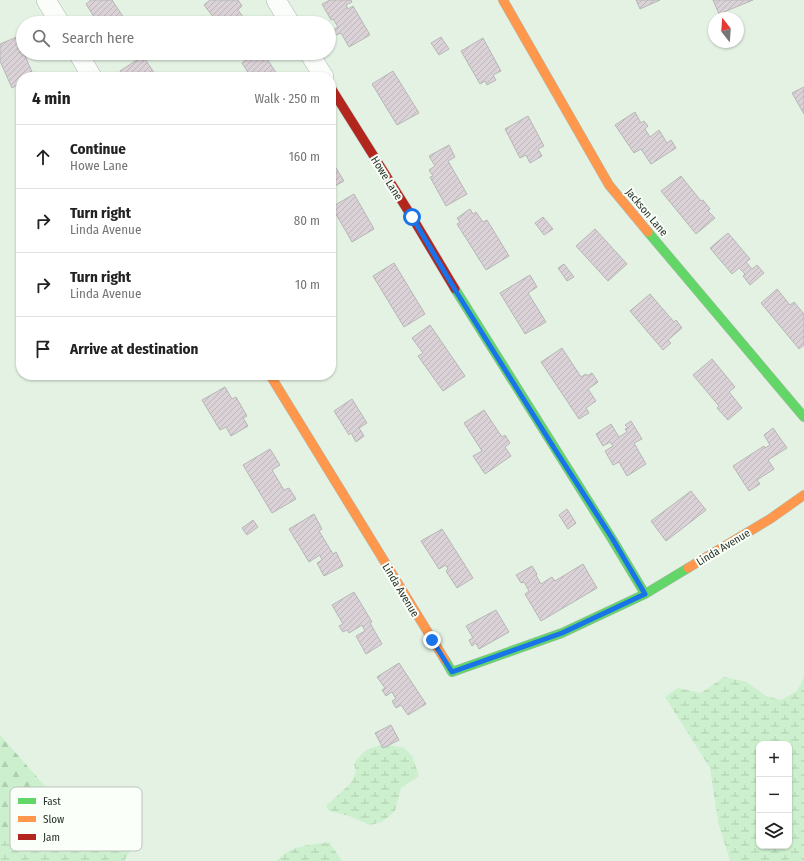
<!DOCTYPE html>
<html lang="en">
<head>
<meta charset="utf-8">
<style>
	body { margin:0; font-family:"Fira Sans Condensed",sans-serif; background:#f6f6f6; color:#222 }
	.controls { position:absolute; right:12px; bottom:12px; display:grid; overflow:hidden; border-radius:8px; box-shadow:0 1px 3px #0004 }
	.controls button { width:36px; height:36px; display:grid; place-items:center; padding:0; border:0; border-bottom:1px solid #e0e0e0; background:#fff; color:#222; font:20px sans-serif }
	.compass { position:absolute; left:708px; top:12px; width:36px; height:36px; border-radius:50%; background:#fff; box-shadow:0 1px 3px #0004; rotate:343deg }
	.stop { position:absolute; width:12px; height:12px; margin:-9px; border:3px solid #1a73e8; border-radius:50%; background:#fff }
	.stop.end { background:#1a73e8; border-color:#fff; box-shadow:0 1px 4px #0008 }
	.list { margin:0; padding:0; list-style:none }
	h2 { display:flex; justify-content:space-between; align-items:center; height:52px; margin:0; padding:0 16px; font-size:17px }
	h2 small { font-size:13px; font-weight:400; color:#767676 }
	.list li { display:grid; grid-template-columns:26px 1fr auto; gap:12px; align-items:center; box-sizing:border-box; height:64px; padding:0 16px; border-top:1px solid #e0e0e0 }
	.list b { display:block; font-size:15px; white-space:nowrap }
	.list p { margin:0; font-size:13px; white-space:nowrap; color:#767676 }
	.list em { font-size:13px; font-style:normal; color:#767676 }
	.icon { flex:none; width:22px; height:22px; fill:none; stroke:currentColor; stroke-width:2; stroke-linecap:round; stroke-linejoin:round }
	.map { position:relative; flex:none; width:804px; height:861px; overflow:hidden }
	.search { position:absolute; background:#fff; box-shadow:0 1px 3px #0004; left:16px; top:16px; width:320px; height:44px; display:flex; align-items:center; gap:10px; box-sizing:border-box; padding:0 14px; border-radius:22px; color:#767676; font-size:15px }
	.panel { position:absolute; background:#fff; box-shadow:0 1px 3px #0004; left:16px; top:72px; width:320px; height:308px; border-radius:16px }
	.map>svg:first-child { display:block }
</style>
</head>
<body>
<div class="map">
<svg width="804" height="861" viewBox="0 0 804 861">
	<defs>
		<pattern id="forest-firs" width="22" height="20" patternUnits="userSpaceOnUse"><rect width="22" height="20" fill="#ccf0cd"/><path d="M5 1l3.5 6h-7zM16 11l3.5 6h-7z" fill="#afceb0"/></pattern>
		<pattern id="wetland-marsh" width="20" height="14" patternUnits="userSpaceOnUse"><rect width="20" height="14" fill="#ccf0cd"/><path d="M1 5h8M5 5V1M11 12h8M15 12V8" fill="none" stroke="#afceb0"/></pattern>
		<pattern id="building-hatch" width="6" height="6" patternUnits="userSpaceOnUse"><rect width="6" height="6" fill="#dbd2d8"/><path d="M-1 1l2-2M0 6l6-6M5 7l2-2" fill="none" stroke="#bcb5b9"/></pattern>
	</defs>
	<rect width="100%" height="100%" fill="#e4f2e4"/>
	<path fill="url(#forest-firs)" d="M0,735L73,818L67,816C60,818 58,825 53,828C36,838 18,834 0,832Z"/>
	<path fill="url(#wetland-marsh)" fill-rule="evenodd" d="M724,677L747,682L766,696L781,700L797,691L804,677V861H730L718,822L710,768L665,697L678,688L701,693ZM759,744H789V846H759Z
		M384,744L404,748L412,756L419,776L401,788L395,811L382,822L370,825L349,816L329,811L326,806L351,783L356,772L354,764C364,749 367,749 384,744Z
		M67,816L73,818L93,839L98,840L103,838L108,823L111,820L127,819L133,821L136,825L137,833L136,842L124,861H0V832C18,834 36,838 53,828C58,825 60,818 67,816Z
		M329,842L342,861H277C290,845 311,845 329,842Z"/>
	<path fill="url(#building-hatch)" stroke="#b6b7b5" d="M90,0H112L124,18L117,23H98L86,4L90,1Z
		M210,0H238L242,6L238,10L243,17L239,21L240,23H218L204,5Z
		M330,0H351L352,2L346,5L348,9L353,6L370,35L349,47L341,33L336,35L333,30L338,27L333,19L331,20L322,4Z
		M636,0H660L640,9Z
		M713,0H753L719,14Z
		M17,37L32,72L24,75L25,77H21V83L12,88L0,61V44Z
		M441,37L449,49L439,55L431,43Z
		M483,38L501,71L493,75L496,80L487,85L485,81L480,84L461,51Z
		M257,53H263L279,77H251L242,63Z
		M143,56L157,77H123L120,71Z
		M393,71L419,113L397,125L372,84Z
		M804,87V114L792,93Z
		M635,112L641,123L644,121L648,126L645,129L650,137L659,130L667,143L671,140L676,148L651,164L641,149L634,153L615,125Z
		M528,116L544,146L538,149L542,156L530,163L526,155L520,158L505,129Z
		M449,145L455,157L448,161L467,194L446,206L430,177L433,176L429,170L435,166L429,156Z
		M331,160L344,181L331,188Z
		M681,176L701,201L703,200L710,209L708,211L715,218L696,234L661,191Z
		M354,194L374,229L352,242L332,207Z
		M470,209L473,214L476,212L483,222L487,220L509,256L486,270L457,224L460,222L457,218Z
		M543,217L553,229L544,235L535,223Z
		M595,229L627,264L608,281L576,246Z
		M728,233L750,259L746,262L752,269L757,265L764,273L750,285L743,276L745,274L739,268L732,274L710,248Z
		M394,263L425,314L404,327L373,276Z
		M564,264L574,277L567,281L558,268Z
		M530,275L537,287L528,293L546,322L525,334L500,293Z
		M777,289L790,305L794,302L804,314V345L799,349L761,303Z
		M650,294L674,322L676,320L682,328L668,340L671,343L663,350L630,311Z
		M430,325L465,376L443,391L418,356L423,353L412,338Z
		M562,348L581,377L586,374L587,376L592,373L598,382L588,389L596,401L586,408L589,413L579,419L541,362Z
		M712,359L735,387L729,392L742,408L728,420L717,408L719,406L693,375Z
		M225,387L232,399L236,397L247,416L243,418L248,426L231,436L226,427L220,430L202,400Z
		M352,399L367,423L359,428L364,436L356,442L351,433L349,435L334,411Z
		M484,410L502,437L505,435L510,443L505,447L511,456L485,474L473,456L482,451L464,423Z
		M631,421L642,439L634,443L646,464L627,476L619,462L613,465L605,451L613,446L610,442L603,446L596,434L611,424L619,437L627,432L625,429L628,428L625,425Z
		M773,428L787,448L768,460L774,469L757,480L760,484L749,491L733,466L764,446L765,448L770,445L764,435Z
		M270,449L280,465L272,470L284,490L289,488L296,499L272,513L243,465Z
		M691,491L706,510L666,541L651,521Z
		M567,509L576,523L568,529L559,515Z
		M314,514L322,529L319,531L333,554L336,552L343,566L324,576L317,563L322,560L320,555L309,562L289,529Z
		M253,520L258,527L247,535L242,528Z
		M442,529L473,578L457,588L446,571L448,569L446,565L439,569L421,541Z
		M583,564L597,588L541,621L525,594L529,591L524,582L521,583L516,575L532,566L537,574L536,575L541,584L552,577L555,581Z
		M354,592L372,622L370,623L382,644L366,654L356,636L365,631L362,625L349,633L347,630L343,632L339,626L343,624L332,605Z
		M496,610L509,632L479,649L476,643L472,646L469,640L473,638L466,626Z
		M399,663L426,704L408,715L401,705L396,708L392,701L396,699L392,692L386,696L382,690L385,688L377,677Z
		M391,725L399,740L383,748L375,733Z"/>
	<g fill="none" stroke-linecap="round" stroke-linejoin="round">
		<defs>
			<path id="street" d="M46,0L60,23
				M276,0L290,23
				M78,53L92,77
				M309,53L324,77"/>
			<path id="fast" d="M648,232L804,417
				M455,289L612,539L645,594
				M445,660L452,672L562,633L645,594L688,568"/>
			<path id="slow" d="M503,0L609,185L648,232
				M270,375L445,660
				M688,568L770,519L804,495"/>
			<path id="jam" d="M331,88L412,217L455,289"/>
		</defs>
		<use href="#street" stroke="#acb7ac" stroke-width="20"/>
		<use href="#fast" stroke="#acb7ac" stroke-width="10"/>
		<use href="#slow" stroke="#acb7ac" stroke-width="10"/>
		<use href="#jam" stroke="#acb7ac" stroke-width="10"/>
		<use href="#street" stroke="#fbfdfb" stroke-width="19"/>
		<use href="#fast" stroke="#63d668" stroke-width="9"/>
		<use href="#slow" stroke="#ff974d" stroke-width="9"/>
		<use href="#jam" stroke="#b3261e" stroke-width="9"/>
	</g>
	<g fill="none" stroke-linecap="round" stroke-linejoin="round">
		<path stroke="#1a73e8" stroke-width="5" d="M412,217L457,293L556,451L612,538L645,594L562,633L452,672L432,640"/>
	</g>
	<g text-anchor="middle" stroke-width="4" stroke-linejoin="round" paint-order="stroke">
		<g font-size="11" fill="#293329" stroke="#fafffa">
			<text transform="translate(387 178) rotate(58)" y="4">Howe Lane</text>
			<text transform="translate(647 212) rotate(50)" y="4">Jackson Lane</text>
			<text transform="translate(723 547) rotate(-31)" y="4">Linda Avenue</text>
			<text transform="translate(401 590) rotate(59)" y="4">Linda Avenue</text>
		</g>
	</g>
	<rect x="10" y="787" width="132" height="64" rx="6" fill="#fafffa" stroke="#bbc2bb" stroke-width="1"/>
	<rect x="18" y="798" width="18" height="6" fill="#63d668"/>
	<rect x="18" y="816" width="18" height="6" fill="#ff974d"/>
	<rect x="18" y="834" width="18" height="6" fill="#b3261e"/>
	<g font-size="11" fill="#293329">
		<text x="43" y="805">Fast</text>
		<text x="43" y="823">Slow</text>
		<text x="43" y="841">Jam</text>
	</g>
</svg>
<div class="controls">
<button>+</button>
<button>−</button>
<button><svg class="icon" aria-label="layers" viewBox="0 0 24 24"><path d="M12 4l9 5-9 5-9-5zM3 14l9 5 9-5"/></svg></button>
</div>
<svg class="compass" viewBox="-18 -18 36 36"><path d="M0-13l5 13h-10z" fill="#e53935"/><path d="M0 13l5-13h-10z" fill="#767676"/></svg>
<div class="stop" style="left:412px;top:217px"></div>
<div class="stop end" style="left:432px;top:640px"></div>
<div class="search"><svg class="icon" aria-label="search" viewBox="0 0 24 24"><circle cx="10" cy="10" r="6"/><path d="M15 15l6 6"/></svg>Search here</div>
<section class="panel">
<h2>4 min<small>Walk · 250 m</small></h2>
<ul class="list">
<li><svg class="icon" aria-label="ahead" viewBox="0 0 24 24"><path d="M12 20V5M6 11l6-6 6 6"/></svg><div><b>Continue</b><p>Howe Lane</p></div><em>160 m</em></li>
<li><svg class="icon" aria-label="right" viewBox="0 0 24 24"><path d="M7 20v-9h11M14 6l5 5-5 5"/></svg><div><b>Turn right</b><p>Linda Avenue</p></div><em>80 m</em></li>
<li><svg class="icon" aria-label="right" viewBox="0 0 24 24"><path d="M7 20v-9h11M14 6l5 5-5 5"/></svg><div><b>Turn right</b><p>Linda Avenue</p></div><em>10 m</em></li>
<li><svg class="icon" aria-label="arrive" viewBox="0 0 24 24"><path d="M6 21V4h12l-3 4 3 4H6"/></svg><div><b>Arrive at destination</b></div></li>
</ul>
</section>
</div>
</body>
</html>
